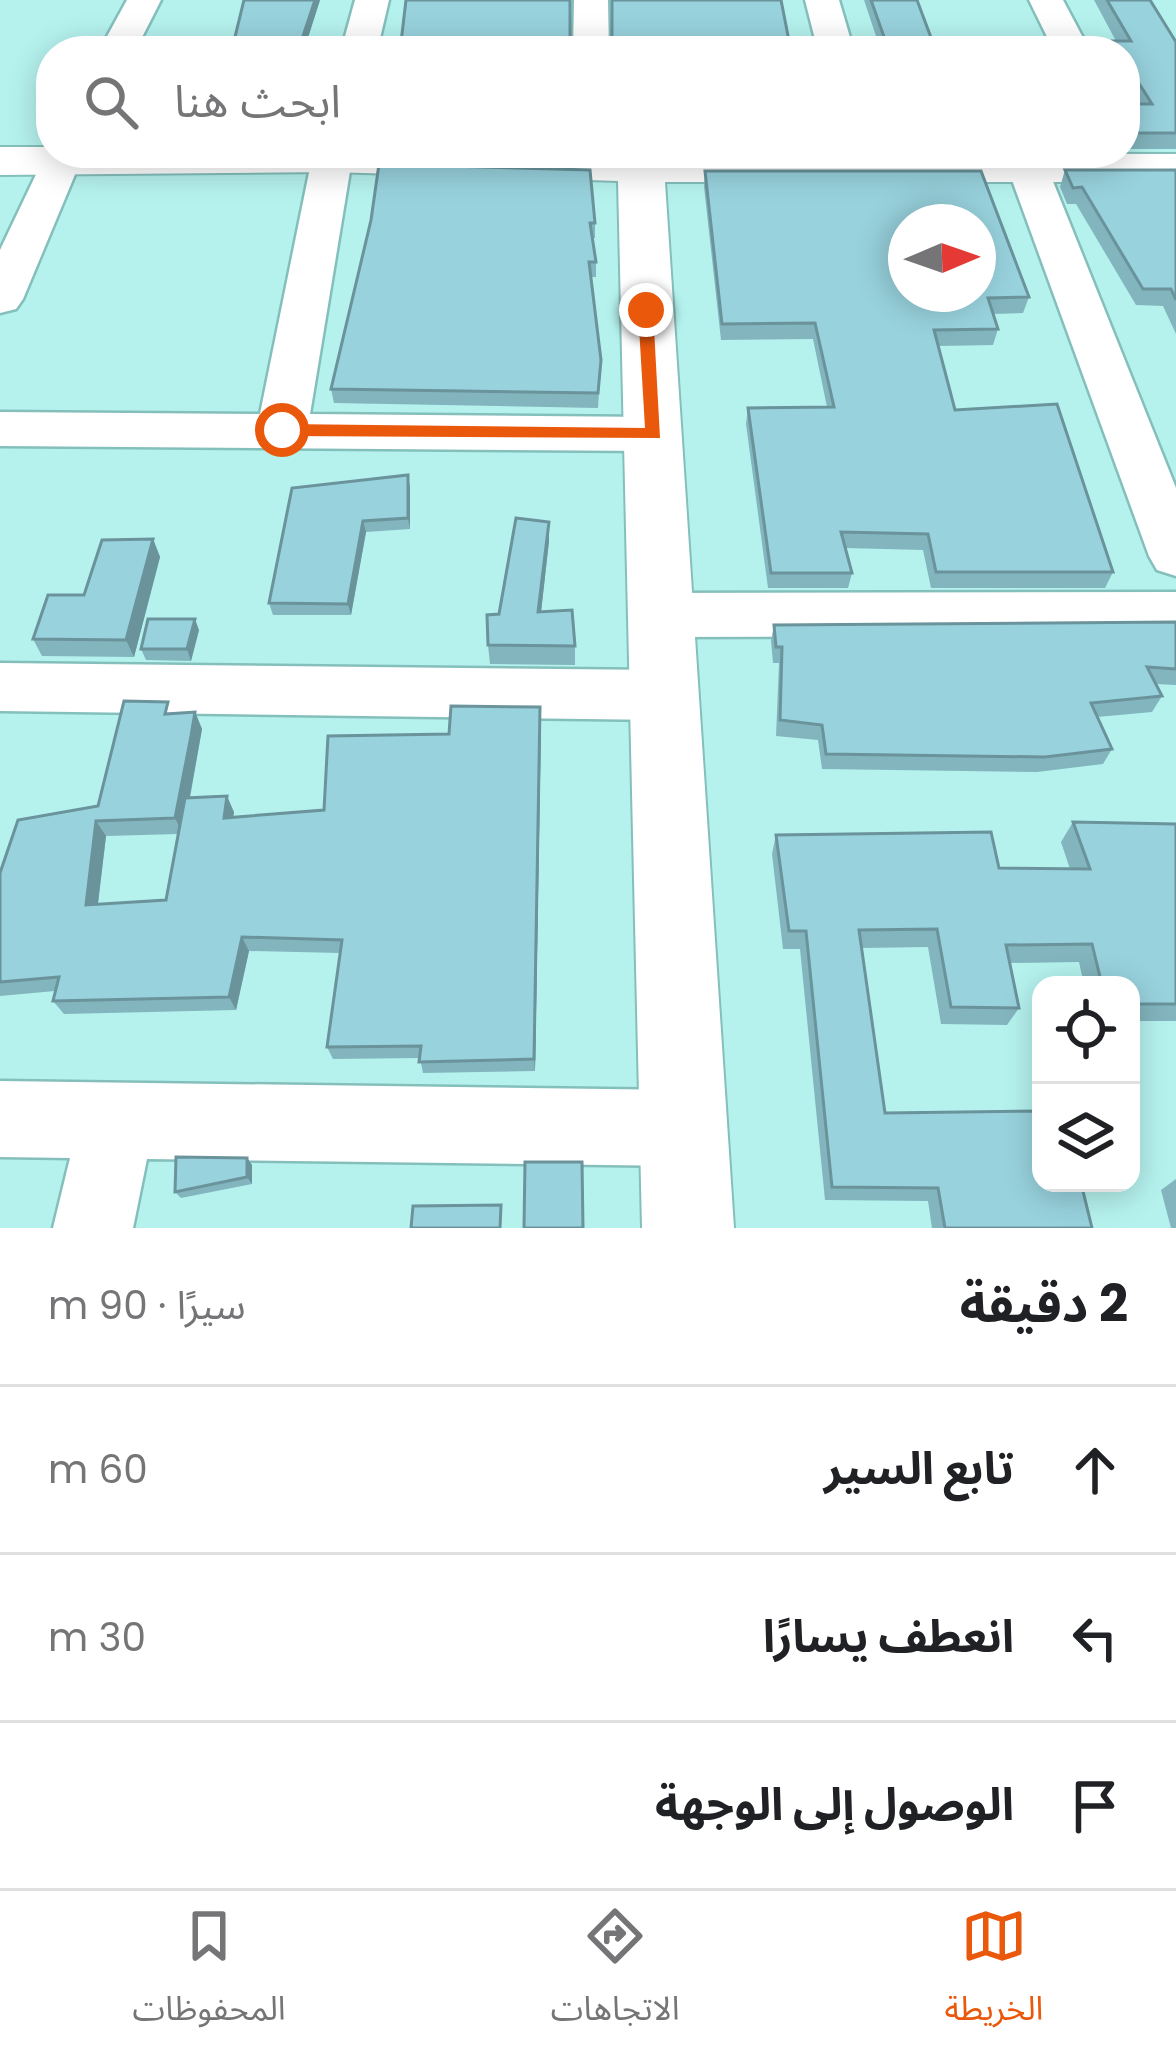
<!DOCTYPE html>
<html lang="ar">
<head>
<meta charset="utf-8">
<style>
	body { margin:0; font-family:Poppins,"Noto Sans Arabic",sans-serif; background:#f6f6f6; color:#202124; direction:rtl }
	.controls { position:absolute; right:36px; bottom:36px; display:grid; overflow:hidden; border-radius:24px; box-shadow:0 6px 30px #0003 }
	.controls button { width:108px; height:108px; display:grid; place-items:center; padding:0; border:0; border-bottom:3px solid #e0e0e0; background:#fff; color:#202124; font:60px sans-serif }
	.compass { position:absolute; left:888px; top:204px; width:108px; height:108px; border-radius:50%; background:#fff; box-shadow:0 6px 30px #0003; rotate:88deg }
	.stop { position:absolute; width:36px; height:36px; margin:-27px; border:9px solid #ea580c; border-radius:50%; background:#fff }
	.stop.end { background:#ea580c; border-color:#fff; box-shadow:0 3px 12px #0008 }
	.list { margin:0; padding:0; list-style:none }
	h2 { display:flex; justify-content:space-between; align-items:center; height:156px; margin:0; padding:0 48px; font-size:51px }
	h2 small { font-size:39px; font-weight:400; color:#757577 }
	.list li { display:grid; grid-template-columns:78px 1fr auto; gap:36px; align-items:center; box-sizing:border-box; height:168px; padding:0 48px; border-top:3px solid #e0e0e0 }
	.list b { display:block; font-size:45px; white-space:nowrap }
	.list em { font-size:39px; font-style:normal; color:#757577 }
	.icon { flex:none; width:66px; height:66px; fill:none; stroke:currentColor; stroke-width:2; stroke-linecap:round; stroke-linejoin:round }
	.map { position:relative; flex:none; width:1176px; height:1228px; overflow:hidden; direction:ltr }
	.search { position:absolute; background:#fff; box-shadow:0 6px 30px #0003; left:36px; right:36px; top:36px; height:132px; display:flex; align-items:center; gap:30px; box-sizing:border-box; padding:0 42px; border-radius:48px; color:#757577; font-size:45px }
	.sheet { height:660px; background:#fff }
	nav { display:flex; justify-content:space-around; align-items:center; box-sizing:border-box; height:168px; border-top:3px solid #e0e0e0; background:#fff; font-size:33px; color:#757577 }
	nav a { display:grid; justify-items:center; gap:6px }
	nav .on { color:#ea580c }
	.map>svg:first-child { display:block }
</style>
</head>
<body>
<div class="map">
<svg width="1176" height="1228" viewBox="0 0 1176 1228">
	<rect width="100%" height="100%" fill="#b5f2ee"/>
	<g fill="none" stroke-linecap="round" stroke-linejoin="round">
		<defs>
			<path id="minor" d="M127,0H161L135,51H99Z
				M355,0H389L377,51H341Z
				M574,0H608L609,51H573Z
				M805,0H839L854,51H818Z
				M1029,0H1063L1090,51H1054Z
				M50,145L51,153H84L23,299L16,309L0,313V250Z
				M313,153H353L310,414L654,417L672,422L679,434L672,446L654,451L0,446V412L260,414Z
				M1028,157L1042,160L1048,169L1176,488V576L1157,570L1149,556L1008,169L1014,160Z
				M1176,592V636L660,637L640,631L631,615L640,599L660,593Z
				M0,663L661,670L682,678L691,695L682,712L661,720L0,711Z
				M0,1081L681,1090L708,1101L719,1128L708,1155L681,1166L147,1159L133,1228H53L70,1158L0,1157Z"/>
			<path id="tertiary" d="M0,147H51V153L1176,154V182H665L734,1228H642L618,181L331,172L0,175Z"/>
		</defs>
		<use href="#minor" stroke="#84bfbc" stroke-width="5"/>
		<use href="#tertiary" stroke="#84bfbc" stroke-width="4"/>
		<use href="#minor" fill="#fff" fill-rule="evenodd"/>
		<use href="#tertiary" fill="#fff" fill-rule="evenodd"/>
	</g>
	<path fill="#83b5be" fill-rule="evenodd" d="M320,0L304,50L236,51L234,41Z
		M864,0H917L936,51H881Z
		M1094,0H1150L1176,42V149H1125V104H1136L1125,86V51H1109L1113,41H1116Z
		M1065,170H1176V334L1163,306L1136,305L1076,204H1067L1060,187Z
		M705,171L1029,297L1023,313L993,314L998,329L993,345L938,346L955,410L1113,572L1105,588H931L923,550L845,548L852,573L848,588H768L746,424L748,408L827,407L813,339L721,340L704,187Z
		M371,220L595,223V238H592L596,262V277H591L601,360L598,408L334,403L331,389Z
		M408,475L410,529L366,532L351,615H273L269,603Z
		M549,522V541L541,612L575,646V665L490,664L488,645L499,614Z
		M153,539L160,557L134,657L42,656L33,639Z
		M1176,622V685L1156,684L1162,696L1152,712L1097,717L1112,749L1103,764L1037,772L822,769L818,740L776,736L779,663H773L771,641L774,625Z
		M199,630L191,661L146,660L141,649Z
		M195,712L202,729L190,798L234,812L233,817L324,810L449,734L541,723L535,1071L423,1073L420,1058L333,1059L327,1047L340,953L249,951L236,1010L64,1014L53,1001L55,991L0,996V873L98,806L174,714ZM178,834L166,900L98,904L106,836Z
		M1073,822L1176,824V1021H1131V985H1084L1079,962L1009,963L1019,1008L1007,1025L941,1024L928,947L862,948L885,1113L1092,1228H932L928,1201L825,1200L800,949H783L772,854L776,835L999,868L1070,869L1061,842Z
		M247,1158L252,1165V1184L181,1198L175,1192Z
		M1176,1179V1228H1171L1161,1190Z"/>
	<path fill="#6a939b" d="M315,0H320L304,50L302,39Z
		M408,475L410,487V529L408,518Z
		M363,521L366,532L351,615L348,604Z
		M549,522V541L539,630L538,612Z
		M153,539L160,557L134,657L126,640Z
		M195,619L199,630L191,661L187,649Z
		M540,707L541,723L535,1071L534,1059Z
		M195,712L202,729L183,834L175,818Z
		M227,796L234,812L231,833L224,818Z
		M96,821L106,836L96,919L86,905Z
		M242,937L249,951L236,1010L229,997Z
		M247,1158L252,1165V1184L247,1177Z"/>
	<path fill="#98d2dd" stroke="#6a939b" stroke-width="3" fill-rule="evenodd" d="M244,0H315L302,39L234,41Z
		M406,0H570V39H612V0H781L791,51H400Z
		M871,0H917L936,51H889Z
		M1107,0H1150L1176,42V133H1125V104H1152L1125,61V51H1119L1113,41H1131Z
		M379,164L590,170L595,223H590L596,262H589L601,360L598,393L331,389L371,220Z
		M1065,170H1176V300L1171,289H1143L1082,187L1073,188Z
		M705,171H981L1029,297L988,298L998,329L934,330L955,410L1057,404L1113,572H936L928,534L841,532L852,573H771L748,408L834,407L815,323L722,324ZM906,222H978V294H906Z
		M408,475V518L363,521L348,604L269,603L292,488Z
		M516,518L549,522L538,612L572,610L575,646L488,645L487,615L499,614Z
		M153,539L126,640L33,639L48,595H84L102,540Z
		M148,619H195L187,649H141Z
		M1176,622V669L1147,667L1162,696L1091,703L1112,749L1045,757L826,754L822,725L780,720L782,647H776L774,625Z
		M124,701L168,702L165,714L195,712L191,736L175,818L96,821L86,905L166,900L185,798L227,796L224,818L324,810L328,736L449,734L451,706L540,707L534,1059L419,1062L421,1046L327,1047L342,940L242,937L229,997L53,1001L59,977L0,982V873L18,820L98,806Z
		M1073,822L1176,824V1004H1131V985H1102L1092,944L1006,945L1019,1008L951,1007L937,929L859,930L885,1113L1041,1111V1183H1081L1092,1228H945L938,1188L832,1187L806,931H789L776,835L991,832L999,868L1090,869Z
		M176,1157L247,1158V1177L175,1192Z
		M525,1162H582L583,1228H524Z
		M501,1205L500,1228H411L413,1206Z"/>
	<path fill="#ea580c" d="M646,305L653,310L660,438L282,436L274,430L282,424L645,428L638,310Z"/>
</svg>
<div class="controls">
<button><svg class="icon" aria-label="locate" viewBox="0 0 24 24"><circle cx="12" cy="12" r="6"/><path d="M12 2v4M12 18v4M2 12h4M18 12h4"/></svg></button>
<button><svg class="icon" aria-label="layers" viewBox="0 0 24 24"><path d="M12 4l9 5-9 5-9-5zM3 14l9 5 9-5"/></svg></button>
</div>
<svg class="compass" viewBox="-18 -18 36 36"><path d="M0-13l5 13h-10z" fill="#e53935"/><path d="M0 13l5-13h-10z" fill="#757577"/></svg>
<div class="stop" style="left:282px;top:430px"></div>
<div class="stop end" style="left:646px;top:310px"></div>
<div class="search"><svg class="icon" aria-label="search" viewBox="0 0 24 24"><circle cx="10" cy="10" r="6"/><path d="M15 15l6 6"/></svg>ابحث هنا</div>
</div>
<section class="sheet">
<h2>2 دقيقة<small>سيرًا · 90 m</small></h2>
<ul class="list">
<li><svg class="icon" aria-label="ahead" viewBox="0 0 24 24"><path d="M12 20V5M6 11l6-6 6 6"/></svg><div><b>تابع السير</b></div><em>60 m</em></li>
<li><svg class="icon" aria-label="left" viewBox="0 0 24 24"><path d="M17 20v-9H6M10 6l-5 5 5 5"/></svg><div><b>انعطف يسارًا</b></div><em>30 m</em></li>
<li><svg class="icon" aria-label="arrive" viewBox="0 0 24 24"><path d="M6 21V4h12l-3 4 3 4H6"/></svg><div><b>الوصول إلى الوجهة</b></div></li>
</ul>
</section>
<nav>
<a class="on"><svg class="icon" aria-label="map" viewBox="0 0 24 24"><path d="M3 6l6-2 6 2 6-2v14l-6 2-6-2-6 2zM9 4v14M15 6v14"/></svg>الخريطة</a>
<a><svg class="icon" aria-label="directions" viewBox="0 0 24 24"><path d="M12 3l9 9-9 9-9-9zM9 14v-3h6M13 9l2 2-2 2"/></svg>الاتجاهات</a>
<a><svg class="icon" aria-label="saved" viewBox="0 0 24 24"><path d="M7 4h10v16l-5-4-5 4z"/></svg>المحفوظات</a>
</nav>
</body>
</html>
